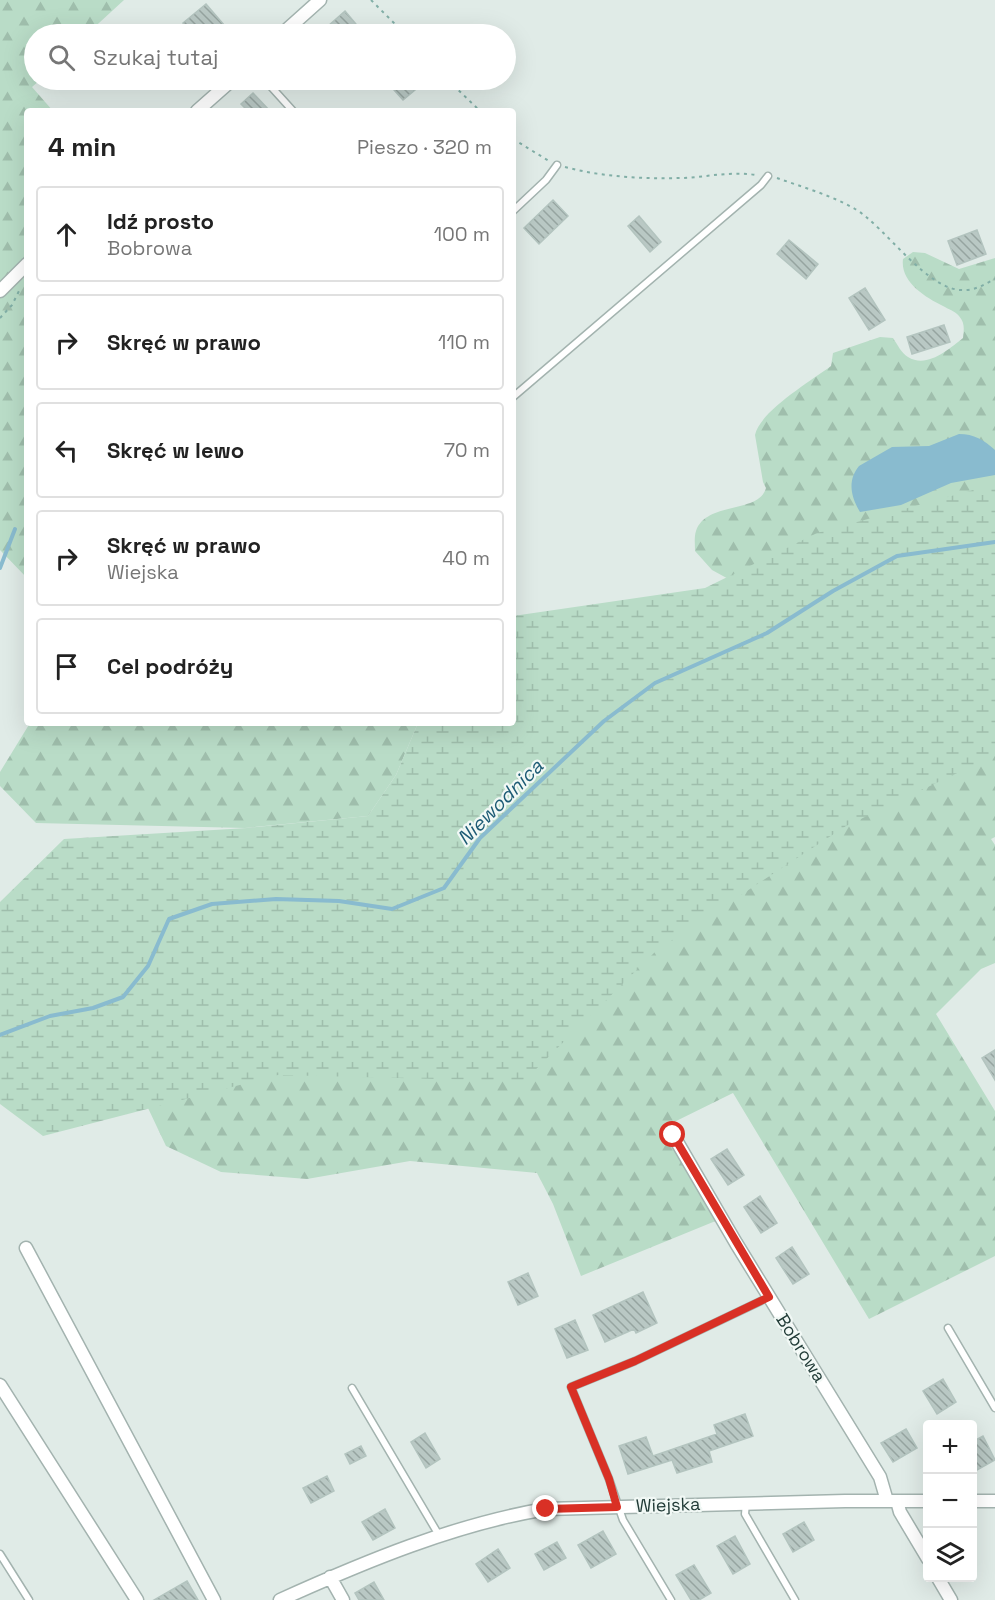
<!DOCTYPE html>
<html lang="pl">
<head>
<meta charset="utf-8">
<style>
	body { margin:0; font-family:"Space Grotesk",sans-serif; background:#f6f6f6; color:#222 }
	.controls { position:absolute; right:18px; bottom:18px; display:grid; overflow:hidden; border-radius:6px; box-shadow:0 6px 24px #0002 }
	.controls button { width:54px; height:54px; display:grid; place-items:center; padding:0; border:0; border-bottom:2px solid #e0e0e0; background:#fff; color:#222; font:30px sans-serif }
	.stop { position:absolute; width:18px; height:18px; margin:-14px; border:4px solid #d93025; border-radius:50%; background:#fff }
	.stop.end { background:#d93025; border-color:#fff; box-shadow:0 2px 6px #0008 }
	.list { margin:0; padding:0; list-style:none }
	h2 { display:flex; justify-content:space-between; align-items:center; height:78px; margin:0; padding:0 24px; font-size:26px }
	h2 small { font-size:20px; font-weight:400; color:#767676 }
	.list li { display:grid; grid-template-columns:39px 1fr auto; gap:18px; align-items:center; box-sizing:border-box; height:96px; margin:0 12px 12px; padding:0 12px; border:2px solid #e0e0e0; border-radius:6px }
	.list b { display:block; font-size:22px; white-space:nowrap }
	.list p { margin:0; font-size:20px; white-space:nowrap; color:#767676 }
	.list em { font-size:20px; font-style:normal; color:#767676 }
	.icon { flex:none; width:33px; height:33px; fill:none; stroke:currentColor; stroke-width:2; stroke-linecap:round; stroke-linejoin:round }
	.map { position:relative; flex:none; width:995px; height:1600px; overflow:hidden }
	.search { position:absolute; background:#fff; box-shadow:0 6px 24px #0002; left:24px; top:24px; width:492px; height:66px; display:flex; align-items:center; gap:15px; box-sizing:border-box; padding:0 21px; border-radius:33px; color:#767676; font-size:22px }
	.panel { position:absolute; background:#fff; box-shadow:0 6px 24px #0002; left:24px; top:108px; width:492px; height:618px; border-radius:6px }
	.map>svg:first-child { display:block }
</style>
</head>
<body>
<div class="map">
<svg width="995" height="1600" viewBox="0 0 995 1600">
	<defs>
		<pattern id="forest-firs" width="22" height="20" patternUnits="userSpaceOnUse" patternTransform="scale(1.5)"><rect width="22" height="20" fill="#b9dcc7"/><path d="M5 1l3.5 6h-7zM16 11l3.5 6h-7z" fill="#9fbeac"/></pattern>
		<pattern id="wetland-marsh" width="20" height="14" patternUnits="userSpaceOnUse" patternTransform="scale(1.5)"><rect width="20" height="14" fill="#b9dcc7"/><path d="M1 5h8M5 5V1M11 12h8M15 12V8" fill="none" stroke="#9fbeac"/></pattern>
		<pattern id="building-back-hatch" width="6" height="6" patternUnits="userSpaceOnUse" patternTransform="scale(1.5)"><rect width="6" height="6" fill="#b9c8c4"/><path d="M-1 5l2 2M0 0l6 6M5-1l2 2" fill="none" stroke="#96a4a0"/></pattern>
	</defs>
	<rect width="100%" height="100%" fill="#e0ebe7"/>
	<path fill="url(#forest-firs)" d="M0,0H124L87,34H34V80H40L32,87L53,111H27V578L0,550Z
		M913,252L925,253L959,269L995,258V544L734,582L712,570L695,551C695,545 694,537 696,531C706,501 759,514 766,488L763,482L755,435C760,411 811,381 831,366L833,353L880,337L893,338C897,344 902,354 908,357C927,369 949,349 963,338C964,329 965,323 959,316C955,311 948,309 943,306C925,297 900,282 903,259Z
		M995,645V837L991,839L995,845V963L981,969L936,1014L995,1111V1256L869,1319L733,1093L664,1127L718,1220L581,1276L553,1204L537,1173L410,1161L307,1179L221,1172L166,1146L139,1089Z
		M30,723H418L396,775L368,816L245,828L36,823L0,786V772Z"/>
	<path fill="url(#wetland-marsh)" d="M995,484V755L846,826L657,950L524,1081L278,1075L43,1136L0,1104V902L64,839L247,828L368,816L396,775L418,723H513V616L705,588L817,533Z"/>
	<path fill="#89bbcf" d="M959,434C974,434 984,440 995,450V475L951,483L901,505L860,512C851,497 847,481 859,466L892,447L929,446Z"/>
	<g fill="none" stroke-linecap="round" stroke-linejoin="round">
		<path stroke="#89bbcf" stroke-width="4" d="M0,568L15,529
			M0,1035L50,1016L93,1008L123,997L148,966L169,919L212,904L276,899L339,901L392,909L444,888L480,838L604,721L655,683L767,633L833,591L897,556L995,542"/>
	</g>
	<path fill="url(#building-back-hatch)" stroke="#b3c4bf" stroke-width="1.5" d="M206,4L224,25L212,34H193L183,23Z
		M345,11L360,29L354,34H319Z
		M385,80H427L403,100Z
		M253,93L270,111H248L241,104Z
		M553,200L568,216L539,244L524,228Z
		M639,216L661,242L650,252L628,226Z
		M977,230L986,254L957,265L948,241Z
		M789,240L818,264L806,279L777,254Z
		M865,288L885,320L869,330L849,298Z
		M944,325L950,342L912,354L907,337Z
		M995,1050V1080L982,1058Z
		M727,1149L744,1175L728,1185L711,1159Z
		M760,1196L777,1223L761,1233L744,1207Z
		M792,1247L809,1274L793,1284L776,1258Z
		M528,1273L538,1296L518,1305L508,1282Z
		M643,1292L657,1323L636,1333L634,1329L605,1342L593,1315Z
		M575,1320L588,1350L567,1358L555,1329Z
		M943,1379L956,1402L937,1414L923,1391Z
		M745,1414L753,1436L709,1451L712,1462L677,1473L672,1460L628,1474L619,1446L646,1437L653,1456L717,1434L714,1425Z
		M906,1429L917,1448L893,1462L881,1443Z
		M425,1433L440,1459L426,1468L411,1442Z
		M983,1436L995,1460L977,1470L972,1462V1442Z
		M361,1446L366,1456L350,1464L345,1454Z
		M327,1476L334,1491L311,1503L303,1488Z
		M385,1509L395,1528L373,1540L362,1522Z
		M804,1522L814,1540L793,1552L783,1534Z
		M603,1531L616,1554L591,1568L578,1545Z
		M735,1536L750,1564L733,1574L717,1546Z
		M557,1542L566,1558L544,1570L535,1554Z
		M498,1549L510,1568L488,1582L476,1564Z
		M694,1565L711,1593L699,1600H691L676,1575Z
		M187,1581L198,1600H154Z
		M374,1582L384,1600H359L355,1593Z"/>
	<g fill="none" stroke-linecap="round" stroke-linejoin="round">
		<defs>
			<path id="service" d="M265,80L293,111
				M513,211L546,180L557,165
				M513,397L761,185L768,176
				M948,1328L995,1408
				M352,1388L440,1537
				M746,1503L745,1514L795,1600
				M0,1554L29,1600
				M671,1600L623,1520L609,1479L571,1387L635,1361L769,1297"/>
			<path id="minor" d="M282,34L320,0
				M197,111L232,80
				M0,291L27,264
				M673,1135L736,1243L880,1477L887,1501
				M26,1248L214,1600
				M0,1385L137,1600
				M897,1501L900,1512L928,1559
				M972,1501H995
				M330,1577L343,1600
				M938,1578L951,1600
				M280,1600C364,1562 455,1524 546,1509L845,1501H928"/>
		</defs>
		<use href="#service" stroke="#a3b3af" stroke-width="9"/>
		<use href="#minor" stroke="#a3b3af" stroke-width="15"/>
		<path stroke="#81aea6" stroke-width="2" stroke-dasharray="3 4.5" stroke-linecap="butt" d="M371,0L405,34
			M448,80L480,111
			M513,139L549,161
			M565,167C603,177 642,179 682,178C707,177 731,171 756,175
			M777,178C802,187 831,195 855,209C885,226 928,293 965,290C976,290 985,284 995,279
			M0,318L12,305L19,291"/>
		<use href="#service" stroke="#fff" stroke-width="6"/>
		<use href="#minor" stroke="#fff" stroke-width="12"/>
	</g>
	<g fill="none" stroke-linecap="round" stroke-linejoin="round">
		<path stroke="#d93025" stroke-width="8" d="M546,1509L617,1507L609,1479L571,1387L635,1361L769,1297L673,1135"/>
	</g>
	<g text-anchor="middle" stroke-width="4.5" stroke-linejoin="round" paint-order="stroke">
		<g font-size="18" fill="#213b37" stroke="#f1f8f5">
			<text transform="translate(801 1348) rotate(58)" y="6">Bobrowa</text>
			<text transform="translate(668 1505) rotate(-2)" y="6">Wiejska</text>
		</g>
		<g font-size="20" font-style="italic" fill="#1d5b75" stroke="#f1f8f5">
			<text transform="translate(500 802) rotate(-45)" y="7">Niewodnica</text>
		</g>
	</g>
</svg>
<div class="controls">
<button>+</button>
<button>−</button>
<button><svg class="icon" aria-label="layers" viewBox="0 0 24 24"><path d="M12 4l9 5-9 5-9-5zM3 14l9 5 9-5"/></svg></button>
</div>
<div class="stop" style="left:673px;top:1135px"></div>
<div class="stop end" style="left:546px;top:1509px"></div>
<div class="search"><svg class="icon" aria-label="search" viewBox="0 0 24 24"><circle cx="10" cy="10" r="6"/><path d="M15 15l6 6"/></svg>Szukaj tutaj</div>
<section class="panel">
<h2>4 min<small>Pieszo · 320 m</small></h2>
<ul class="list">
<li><svg class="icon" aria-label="ahead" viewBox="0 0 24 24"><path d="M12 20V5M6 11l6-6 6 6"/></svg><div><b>Idź prosto</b><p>Bobrowa</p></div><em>100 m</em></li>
<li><svg class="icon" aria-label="right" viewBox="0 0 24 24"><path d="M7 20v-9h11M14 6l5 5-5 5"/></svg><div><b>Skręć w prawo</b></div><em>110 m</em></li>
<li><svg class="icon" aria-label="left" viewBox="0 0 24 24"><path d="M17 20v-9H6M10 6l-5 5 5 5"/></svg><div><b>Skręć w lewo</b></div><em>70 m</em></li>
<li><svg class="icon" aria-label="right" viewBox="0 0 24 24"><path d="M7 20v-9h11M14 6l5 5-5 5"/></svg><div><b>Skręć w prawo</b><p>Wiejska</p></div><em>40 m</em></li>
<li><svg class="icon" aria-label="arrive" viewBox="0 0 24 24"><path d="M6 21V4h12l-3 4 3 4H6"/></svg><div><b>Cel podróży</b></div></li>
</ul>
</section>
</div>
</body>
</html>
